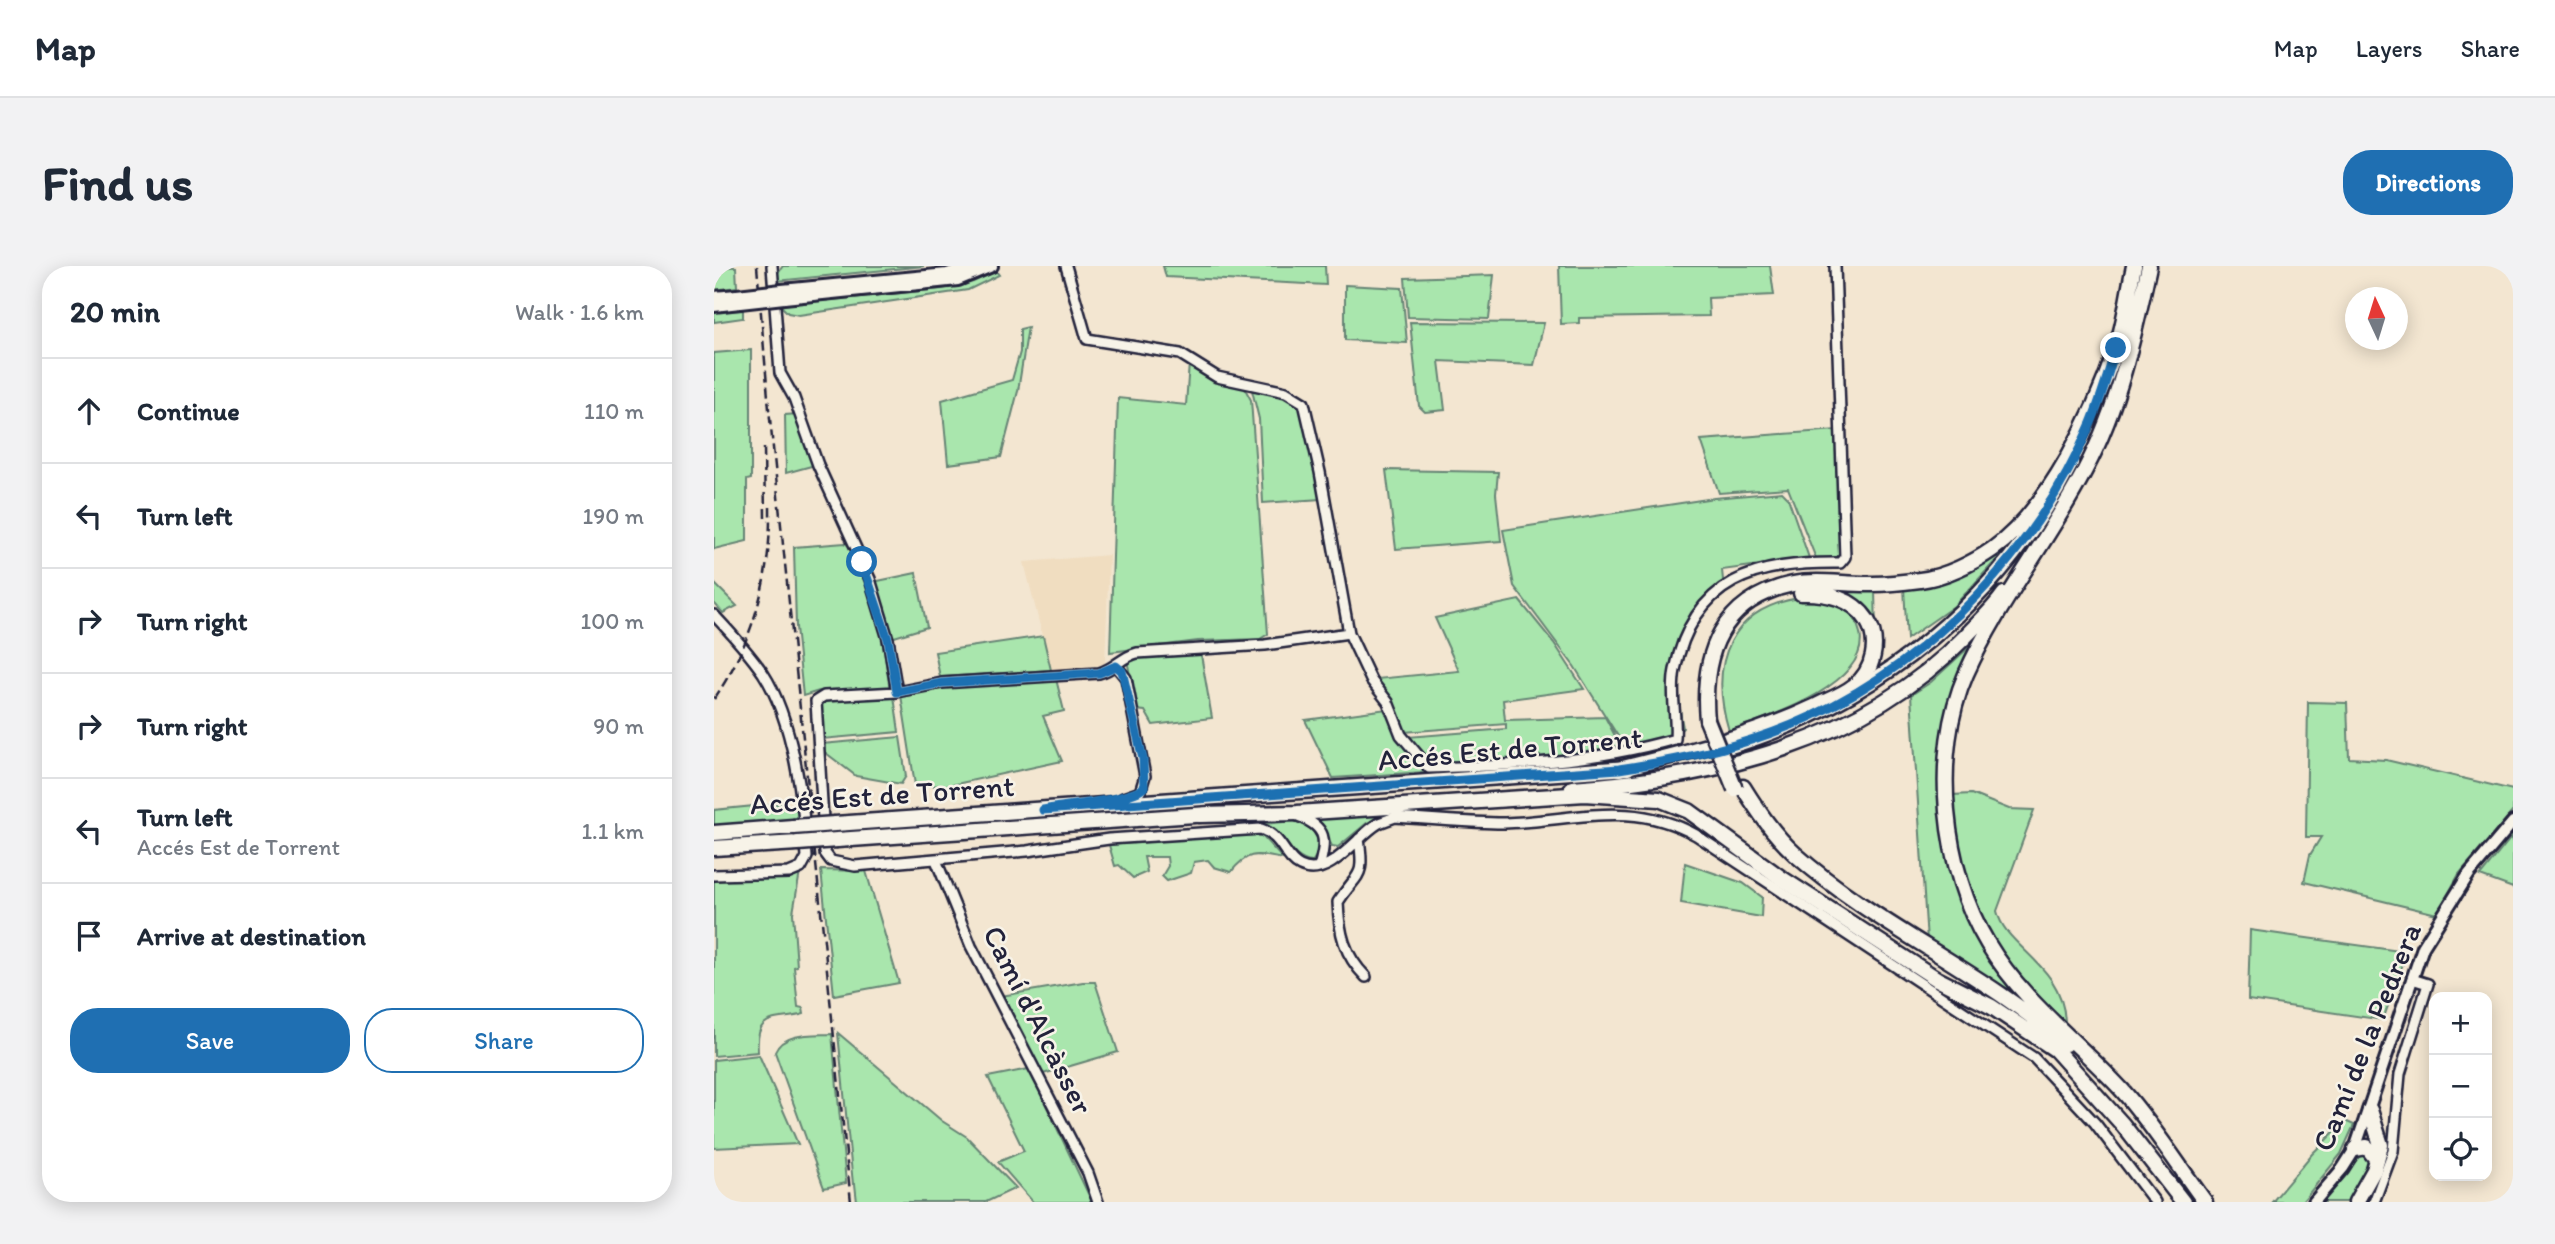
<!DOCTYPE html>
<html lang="en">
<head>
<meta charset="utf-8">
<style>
	body { margin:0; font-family:Itim,sans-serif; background:#f2f2f3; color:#1f2937 }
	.controls { position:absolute; right:21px; bottom:21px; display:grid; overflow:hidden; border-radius:14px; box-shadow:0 4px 18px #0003 }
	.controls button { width:63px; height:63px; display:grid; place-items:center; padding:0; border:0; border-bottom:2px solid #e0e1e3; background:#fff; color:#1f2937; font:35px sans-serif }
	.compass { position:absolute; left:1631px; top:21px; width:63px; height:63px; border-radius:50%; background:#fff; box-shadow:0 4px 18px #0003; rotate:356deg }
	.stop { position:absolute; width:21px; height:21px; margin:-16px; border:5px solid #1f6fb2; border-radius:50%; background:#fff }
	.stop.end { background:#1f6fb2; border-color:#fff; box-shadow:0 2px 7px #0008 }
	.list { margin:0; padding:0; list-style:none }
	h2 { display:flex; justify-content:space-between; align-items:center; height:91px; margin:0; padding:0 28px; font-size:30px }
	h2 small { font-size:23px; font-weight:400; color:#747a83 }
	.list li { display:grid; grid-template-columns:46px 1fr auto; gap:21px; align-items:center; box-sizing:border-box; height:105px; padding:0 28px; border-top:2px solid #e0e1e3 }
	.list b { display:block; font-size:26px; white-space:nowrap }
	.list p { margin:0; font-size:23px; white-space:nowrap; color:#747a83 }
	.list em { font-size:23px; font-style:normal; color:#747a83 }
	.actions { display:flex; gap:14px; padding:21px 28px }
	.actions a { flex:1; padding:16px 0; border:2px solid #1f6fb2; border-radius:28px; text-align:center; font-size:24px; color:#1f6fb2 }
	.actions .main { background:#1f6fb2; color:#fff }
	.icon { flex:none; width:38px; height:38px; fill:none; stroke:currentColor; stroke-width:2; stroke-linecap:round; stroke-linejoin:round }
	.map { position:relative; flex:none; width:1799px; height:936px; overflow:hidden; border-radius:28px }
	header { display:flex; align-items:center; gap:42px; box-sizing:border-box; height:98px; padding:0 35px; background:#fff; border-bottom:2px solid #e0e1e3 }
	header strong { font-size:33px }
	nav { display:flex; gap:38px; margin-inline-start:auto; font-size:24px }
	.intro { display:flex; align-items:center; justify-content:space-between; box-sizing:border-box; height:168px; padding:0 42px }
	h1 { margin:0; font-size:49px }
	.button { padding:18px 32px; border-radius:28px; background:#1f6fb2; color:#fff; font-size:24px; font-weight:700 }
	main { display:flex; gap:42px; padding:0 42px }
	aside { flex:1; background:#fff; border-radius:28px; box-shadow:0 4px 18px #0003 }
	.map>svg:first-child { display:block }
</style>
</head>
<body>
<header>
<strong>Map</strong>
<nav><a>Map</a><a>Layers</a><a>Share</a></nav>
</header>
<div class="intro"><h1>Find us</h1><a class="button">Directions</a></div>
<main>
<aside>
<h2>20 min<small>Walk · 1.6 km</small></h2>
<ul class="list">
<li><svg class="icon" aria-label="ahead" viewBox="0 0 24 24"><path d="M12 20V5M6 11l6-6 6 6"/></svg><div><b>Continue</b></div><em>110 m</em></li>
<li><svg class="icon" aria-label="left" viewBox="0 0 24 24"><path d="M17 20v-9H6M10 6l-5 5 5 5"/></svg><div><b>Turn left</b></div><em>190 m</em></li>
<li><svg class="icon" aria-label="right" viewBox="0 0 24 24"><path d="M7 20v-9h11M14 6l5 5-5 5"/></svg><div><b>Turn right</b></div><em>100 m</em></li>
<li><svg class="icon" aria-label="right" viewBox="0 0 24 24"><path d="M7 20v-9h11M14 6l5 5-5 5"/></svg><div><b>Turn right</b></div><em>90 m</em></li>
<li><svg class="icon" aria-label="left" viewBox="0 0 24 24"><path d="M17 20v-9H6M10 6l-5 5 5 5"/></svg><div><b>Turn left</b><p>Accés Est de Torrent</p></div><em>1.1 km</em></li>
<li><svg class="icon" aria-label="arrive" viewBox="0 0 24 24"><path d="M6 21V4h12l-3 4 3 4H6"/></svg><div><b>Arrive at destination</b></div></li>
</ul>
<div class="actions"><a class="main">Save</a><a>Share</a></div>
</aside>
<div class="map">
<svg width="1799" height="936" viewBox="0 0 1799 936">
	<rect width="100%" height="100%" fill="#f3e6d1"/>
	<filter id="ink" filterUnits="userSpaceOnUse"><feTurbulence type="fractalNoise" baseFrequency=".0143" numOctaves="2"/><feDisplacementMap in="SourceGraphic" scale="14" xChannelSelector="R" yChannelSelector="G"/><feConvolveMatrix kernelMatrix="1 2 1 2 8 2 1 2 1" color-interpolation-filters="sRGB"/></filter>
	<g filter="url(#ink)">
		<path fill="#f0ddc0" d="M395,289L391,399L337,404L310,296Z"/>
		<path fill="#a9e6ad" stroke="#668474" stroke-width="2" d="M0,0L22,1L23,21L0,24Z
			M69,0H210L63,15L62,9Z
			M449,0H611L612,19L452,11Z
			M845,0H1056L1060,29L994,32L995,50L865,52V57L847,58Z
			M282,5L285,9L254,24L85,49L74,47L66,39L228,23L259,16Z
			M780,9L775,53L694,51L691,12Z
			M631,19L688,22L693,77L631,74Z
			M29,44V52L0,56V46Z
			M696,56L830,57L820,99L725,95L731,144L711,146L705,140Z
			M314,61L304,125L287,191L234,198L228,134L298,114L306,86V63Z
			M37,84V213L33,214V275L0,283V87Z
			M475,97L529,119L537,134L554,368L546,373L484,375L396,386L404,132L472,139Z
			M537,120L567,127L588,140L607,233L549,237L545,153Z
			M84,148L101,199L72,207L71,149Z
			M1123,164L1131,298L1103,295L1074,222L1005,227L987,174Z
			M672,204L784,206L782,228L787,275L682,283Z
			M1068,226L1074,232L1095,292L1008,304L1010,324C968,364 958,407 969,462L961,470L912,483L860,400L800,320L789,264L1000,232Z
			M131,277C162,300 169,385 176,423L105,425L89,430L82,361L80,281Z
			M1297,278L1240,340L1193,373L1190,322L1278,290Z
			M202,307L213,361L177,372L159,316Z
			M0,317L23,340L9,347L0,337Z
			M1115,322L1161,324L1162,366Z
			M1093,331C1119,337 1139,338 1146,367C1157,419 1052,452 1015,465C994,396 1016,339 1093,331Z
			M805,334L840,377L870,423L789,434L791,454L891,451L908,483C845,491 778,503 714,497L693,471L792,463V458L690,466L662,413L745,405L721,352Z
			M329,370L337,404L226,411L221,386Z
			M1265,372L1234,453L1241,612L1319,748L1213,675L1197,429L1217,416Z
			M486,383L498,452L439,459L431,445L422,444L413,393Z
			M342,413L350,445L329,450L348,495L233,520L201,519L187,429L210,422Z
			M137,428L180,430L185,466L108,473L107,438Z
			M1594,436L1633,437L1635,492L1672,494L1799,524V545L1745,608L1723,648L1590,616L1596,589L1607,571H1592Z
			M673,443L711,506L619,512L591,454Z
			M186,471L192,510L187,518L142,510L108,484V478Z
			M1257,528L1295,543L1320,544L1283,645C1291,682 1348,697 1351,755C1272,695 1249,624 1238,529Z
			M70,537L83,544L85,553L0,560V544Z
			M683,546L653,557L624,581L618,580L607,559L599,551Z
			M579,555C595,559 604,566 606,584L598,596C577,595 570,565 550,558Z
			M538,568L549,571L569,593C542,588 535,584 517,606L500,601L494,594L480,596L477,607L453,615L448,610L454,600L453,591H430L433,606L419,612L405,599L401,600L395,579Z
			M1799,569V622L1766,610Z
			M971,597L1029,617L1048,631L1047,651L967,637Z
			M107,604L152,605L185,717L120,729Z
			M86,606L79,647L83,700L80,701L84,741L89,742L90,748C62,756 41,745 44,786L0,790V614L57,613Z
			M1536,664L1693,686L1669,754L1534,734Z
			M369,716H381L404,786L329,808L287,730Z
			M124,767L228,855L253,871L302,922L272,936H143L141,918H139Z
			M118,768L132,917L110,922L61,786C69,766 99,769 118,768Z
			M45,789L84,878L0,882V794Z
			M315,803L378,936H319L284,896L310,885L274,811Z
			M1631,855L1640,859L1627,888L1588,936H1558L1598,888Z
			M1649,886L1657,894L1656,901L1636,936H1608Z"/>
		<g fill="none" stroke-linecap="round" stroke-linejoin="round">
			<defs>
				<path id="minor" d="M58,0L66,107L80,132L104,199L156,313L174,373L183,426
					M352,0L373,73L466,88L503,111L572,126L590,137L606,206L635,367L657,414L674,436L687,469L715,502C797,500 881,496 961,473C963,450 956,428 961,404C980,312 1043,296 1126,297L1131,291L1121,0
					M0,349C17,367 35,387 49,407C79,453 90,537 93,591L87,602L75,607L0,609
					M635,367L551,379L423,387C407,391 401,403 385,407L228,417L183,426L110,430L102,435L111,587L117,595L141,600L313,585L395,573L547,563C569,571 570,592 586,600C615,615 643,569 665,557C670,555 676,553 681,551C715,553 749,556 783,557C855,557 914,531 982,569L1320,792L1381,857L1441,936
					M402,400L412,412L431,510L426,526L409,532
					M584,550C613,561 613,574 605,601
					M645,573C651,614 644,605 624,636C625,666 630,689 652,711
					M222,594L257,680L374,907L384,936
					M1660,936L1679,885L1686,808L1714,718L1698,713"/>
				<path id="tertiary" d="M68,24L233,8L258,0
					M0,31L23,29
					M70,32L244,14L278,0
					M0,40L26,37
					M1600,936L1629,902L1641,883L1709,681L1755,608L1799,556"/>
				<path id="primary" d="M1013,481C1160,438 1288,335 1357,197
					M858,522C1001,512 1148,477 1251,371C1264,357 1279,344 1290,328
					M121,558L914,502
					M0,567L79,561
					M123,574L495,548
					M0,582L84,577"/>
				<path id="trunk" d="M1435,0C1420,70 1405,140 1371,204C1335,274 1284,336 1252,408C1217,488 1229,604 1274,678C1308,735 1364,776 1408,824C1438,858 1464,899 1491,936
					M993,454C987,387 1008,333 1079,318C1105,313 1133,319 1159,318C1174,318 1191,316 1206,314C1231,311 1259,297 1279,283C1335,243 1380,148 1402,83C1411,57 1414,27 1420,0
					M905,503C973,486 1039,470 1102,440C1114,434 1129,429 1140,420C1160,405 1166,375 1153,354C1139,332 1111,326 1087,327
					M1029,521C1044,545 1060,569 1081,588C1163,661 1269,705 1351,778
					M485,549L583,547L871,528L945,533L975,545L1067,612L1223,713L1278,741L1345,786
					M1340,782L1409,859L1469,936
					M1641,883L1653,881L1663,894
					M1642,936L1660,904L1667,879L1656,844"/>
			</defs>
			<use href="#minor" stroke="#22223b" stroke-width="14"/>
			<use href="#tertiary" stroke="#22223b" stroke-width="16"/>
			<use href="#primary" stroke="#22223b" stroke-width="19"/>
			<use href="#trunk" stroke="#22223b" stroke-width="19"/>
			<use href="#minor" stroke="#f7f3e8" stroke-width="9"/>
			<use href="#tertiary" stroke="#f7f3e8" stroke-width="10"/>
			<use href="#primary" stroke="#f7f3e8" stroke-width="14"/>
			<use href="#trunk" stroke="#f7f3e8" stroke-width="14"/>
			<path stroke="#22223b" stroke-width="2.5" stroke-dasharray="10 5" stroke-linecap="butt" d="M43,0L55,143L137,936
				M50,182L51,252
				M0,433C40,374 57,312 56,241"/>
			<defs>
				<path id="tertiary-bridge" d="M23,29L68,24
					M26,37L70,32"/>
				<path id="primary-bridge" d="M79,561L121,558
					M84,577L123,574"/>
				<path id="trunk-bridge" d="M993,454L1021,523"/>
			</defs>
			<use href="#tertiary-bridge" stroke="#22223b" stroke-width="16" stroke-linecap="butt"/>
			<use href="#primary-bridge" stroke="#22223b" stroke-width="19" stroke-linecap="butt"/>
			<use href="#trunk-bridge" stroke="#22223b" stroke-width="19" stroke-linecap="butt"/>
			<use href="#tertiary-bridge" stroke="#f7f3e8" stroke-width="10"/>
			<use href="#primary-bridge" stroke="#f7f3e8" stroke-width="14"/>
			<use href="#trunk-bridge" stroke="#f7f3e8" stroke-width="14"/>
		</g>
	</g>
	<g fill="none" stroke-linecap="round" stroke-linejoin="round" filter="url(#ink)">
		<path stroke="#1f6fb2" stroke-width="9" d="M148,296L174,373L183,426L228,417L385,407L402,400L408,405L429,493L430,521C419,534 351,539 329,544L905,503C971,493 1037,479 1098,450C1221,392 1324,283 1377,157C1387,133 1394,107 1402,82"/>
	</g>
	<g text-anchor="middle" stroke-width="5" stroke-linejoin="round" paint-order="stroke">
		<g font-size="30" fill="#22223b" stroke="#f7f3e8">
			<text transform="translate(796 483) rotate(-5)" y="10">Accés Est de Torrent</text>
			<text transform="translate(168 529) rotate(-4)" y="10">Accés Est de Torrent</text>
			<text transform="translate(324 754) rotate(63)" y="10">Camí d'Alcàsser</text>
			<text transform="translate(1653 771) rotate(-68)" y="10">Camí de la Pedrera</text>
		</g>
	</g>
</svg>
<div class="controls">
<button>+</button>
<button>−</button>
<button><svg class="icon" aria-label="locate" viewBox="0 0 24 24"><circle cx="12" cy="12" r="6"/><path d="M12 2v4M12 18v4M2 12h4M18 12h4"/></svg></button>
</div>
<svg class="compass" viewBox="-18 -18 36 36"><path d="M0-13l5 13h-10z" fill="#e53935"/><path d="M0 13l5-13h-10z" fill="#747a83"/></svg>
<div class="stop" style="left:148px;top:296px"></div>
<div class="stop end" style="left:1402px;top:82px"></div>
</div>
</main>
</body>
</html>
